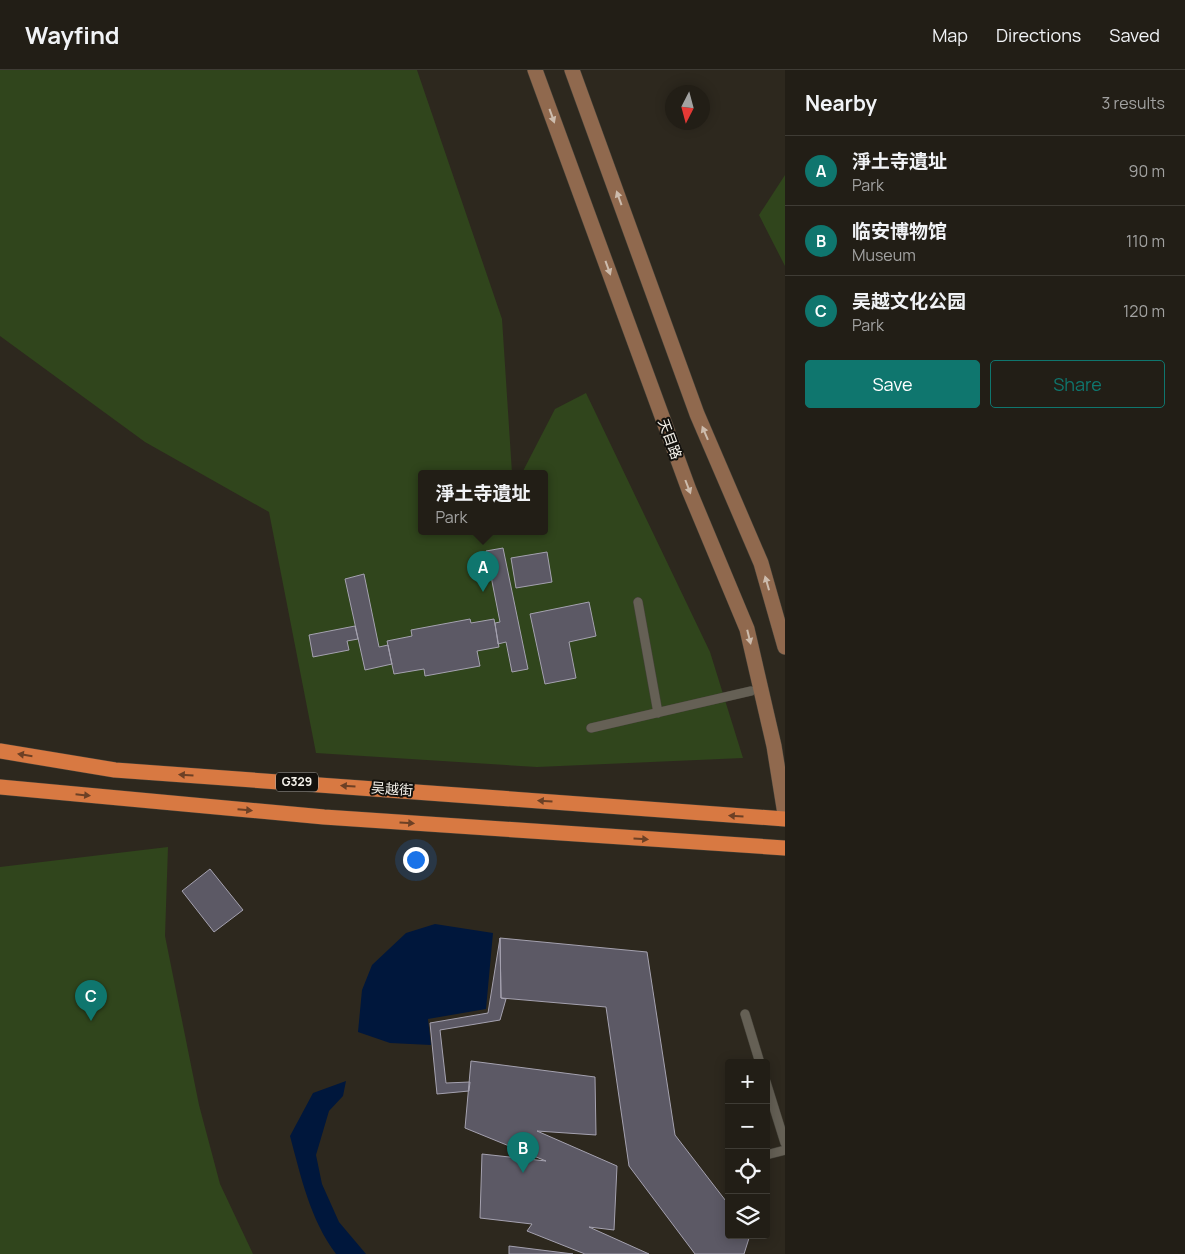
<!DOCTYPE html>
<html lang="en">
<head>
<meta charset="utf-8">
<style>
	body { margin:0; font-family:Manrope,"Noto Sans SC",sans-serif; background:#2a271f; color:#f1f3f6 }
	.controls { position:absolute; right:15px; bottom:15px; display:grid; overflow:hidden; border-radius:5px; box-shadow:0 2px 12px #0003 }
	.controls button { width:45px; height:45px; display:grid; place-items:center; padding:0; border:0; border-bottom:1px solid #3f3c35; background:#221e16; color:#f1f3f6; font:25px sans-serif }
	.compass { position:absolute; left:665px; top:15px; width:45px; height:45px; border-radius:50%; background:#221e16; box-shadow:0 2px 12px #0003; rotate:186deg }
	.you { position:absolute; left:415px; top:789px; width:18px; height:18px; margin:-12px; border:4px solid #fff; border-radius:50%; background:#1a73e8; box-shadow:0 0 0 8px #1a73e833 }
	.badge { display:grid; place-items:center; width:32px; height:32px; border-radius:50%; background:#0f766e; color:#fff; font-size:16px; font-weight:700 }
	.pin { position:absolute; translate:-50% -41px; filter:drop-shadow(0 1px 2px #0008) }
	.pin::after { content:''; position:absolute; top:26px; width:18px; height:15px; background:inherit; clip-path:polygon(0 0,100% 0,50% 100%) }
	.popup { position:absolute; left:418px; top:400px; width:130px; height:65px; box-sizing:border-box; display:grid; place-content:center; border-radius:5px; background:#221e16; filter:drop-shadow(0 1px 4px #0005); font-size:16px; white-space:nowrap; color:#a2a2a1 }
	.popup b { font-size:19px; color:#f1f3f6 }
	.popup::after { content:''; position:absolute; left:50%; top:100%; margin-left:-10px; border:10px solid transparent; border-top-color:#221e16 }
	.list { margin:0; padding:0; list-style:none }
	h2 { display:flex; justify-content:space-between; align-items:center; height:65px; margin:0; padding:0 20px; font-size:21px }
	h2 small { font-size:16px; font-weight:400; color:#a2a2a1 }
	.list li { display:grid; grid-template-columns:32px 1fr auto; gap:15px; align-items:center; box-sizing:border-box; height:70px; padding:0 20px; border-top:1px solid #3f3c35 }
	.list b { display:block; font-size:19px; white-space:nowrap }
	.list p { margin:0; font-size:16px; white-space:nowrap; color:#a2a2a1 }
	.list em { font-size:16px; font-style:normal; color:#a2a2a1 }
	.actions { display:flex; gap:10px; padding:15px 20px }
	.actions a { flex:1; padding:11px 0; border:1px solid #0f766e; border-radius:5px; text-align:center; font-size:18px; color:#0f766e }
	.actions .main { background:#0f766e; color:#fff }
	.icon { flex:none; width:28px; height:28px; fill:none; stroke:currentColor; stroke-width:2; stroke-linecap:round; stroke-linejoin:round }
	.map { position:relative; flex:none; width:785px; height:1184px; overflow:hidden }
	header { display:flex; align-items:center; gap:30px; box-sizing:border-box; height:70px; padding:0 25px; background:#221e16; border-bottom:1px solid #3f3c35 }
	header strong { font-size:24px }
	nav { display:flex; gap:28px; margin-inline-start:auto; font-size:18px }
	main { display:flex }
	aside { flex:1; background:#221e16 }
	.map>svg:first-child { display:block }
</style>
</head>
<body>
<header>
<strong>Wayfind</strong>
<nav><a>Map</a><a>Directions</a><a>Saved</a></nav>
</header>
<main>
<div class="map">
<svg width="785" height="1184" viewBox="0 0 785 1184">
	<rect width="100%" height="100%" fill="#2d281e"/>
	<path fill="#30451c" d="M0,0H417L502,249L512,403H422V461H544V403H522L555,339L586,323L710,582L743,688L537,697L316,683L269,442L145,372L0,266Z
		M785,105V196L759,145Z
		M168,777L165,866L199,1035L220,1114L253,1184H0V797Z"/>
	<path fill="#00173c" d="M435,854L493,863L486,939L428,949L431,975L390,973L358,962L362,920L372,895L406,863Z
		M346,1011L343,1026L329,1041L316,1085L322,1114L339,1152L366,1184H336C310,1149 301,1107 290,1066L313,1023Z"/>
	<path fill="#5c5965" stroke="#a5a2b0" d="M503,478L528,599L512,602L506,572L498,574L495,553L500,552L486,481Z
		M547,482L552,512L516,518L511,488Z
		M364,504L379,577L388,575L392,594L365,600L345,509Z
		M589,532L596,566L569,572L576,608L545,614L530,544Z
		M470,549L471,553L494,549L499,577L477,581L480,596L425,606L424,599L394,604L387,571L412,566L411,560Z
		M355,556L358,569L347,571L349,580L313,587L309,565Z
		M210,799L243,840L214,862L182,821Z
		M500,868L647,882L675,1065L729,1135V1165H750L744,1184H695L629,1096L606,937L501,928Z
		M500,868L501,928L506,929L500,950L440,960L446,1013L470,1012L469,1021L437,1024L430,953L488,943Z
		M471,991L595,1007L596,1065L537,1061L617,1096L614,1160L589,1157L649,1184H585L527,1161L532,1154L480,1148L482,1084L546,1091L465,1058Z
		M509,1176L573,1184H509Z"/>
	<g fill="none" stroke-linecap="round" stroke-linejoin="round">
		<defs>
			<path id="service" d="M638,532L658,643
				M591,658L751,621
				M745,944L760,993
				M766,1012L785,1073
				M766,1085L785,1080"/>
			<path id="secondary" d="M535,0L689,420L747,559L774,676L785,744
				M572,0L697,344L761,493L785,577"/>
			<path id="trunk" d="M0,681L115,700L785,749
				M0,717L324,747L785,778"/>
		</defs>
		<use href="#service" stroke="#46433a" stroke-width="10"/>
		<use href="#secondary" stroke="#46433a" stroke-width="16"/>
		<use href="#trunk" stroke="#46433a" stroke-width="16"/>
		<use href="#service" stroke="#656055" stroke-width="9"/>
		<use href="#secondary" stroke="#90694e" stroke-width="15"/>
		<use href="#trunk" stroke="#d87942" stroke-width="15"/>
	</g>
	<defs><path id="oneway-solid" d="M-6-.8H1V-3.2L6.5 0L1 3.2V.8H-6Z" transform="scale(1.25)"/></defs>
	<g fill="#cdbcad">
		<use href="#oneway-solid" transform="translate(552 46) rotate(70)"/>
		<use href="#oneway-solid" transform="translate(619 128) rotate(-110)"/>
		<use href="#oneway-solid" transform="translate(608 198) rotate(70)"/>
		<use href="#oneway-solid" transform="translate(705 363) rotate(-113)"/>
		<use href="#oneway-solid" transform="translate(688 417) rotate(69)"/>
		<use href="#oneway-solid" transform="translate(767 513) rotate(-106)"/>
		<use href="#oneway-solid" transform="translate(749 567) rotate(76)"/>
	</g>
	<g fill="#6c4025">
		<use href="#oneway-solid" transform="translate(25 685) rotate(-171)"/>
		<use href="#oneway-solid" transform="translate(186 705) rotate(-176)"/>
		<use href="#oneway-solid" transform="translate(348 716) rotate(-176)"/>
		<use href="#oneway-solid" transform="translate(83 725) rotate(6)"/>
		<use href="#oneway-solid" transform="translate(545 731) rotate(-176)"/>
		<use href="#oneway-solid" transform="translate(245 740) rotate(5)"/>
		<use href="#oneway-solid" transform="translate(736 746) rotate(-176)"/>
		<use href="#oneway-solid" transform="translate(407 753) rotate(4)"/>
		<use href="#oneway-solid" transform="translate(641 769) rotate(4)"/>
	</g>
	<g text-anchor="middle" stroke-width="4" stroke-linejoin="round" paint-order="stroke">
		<rect fill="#13110d" stroke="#b2afa9" stroke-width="1" x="276" y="702.5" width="42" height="19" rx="4"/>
		<g font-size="12" font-weight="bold" fill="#f6f3ec">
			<text x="297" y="716">G329</text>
		</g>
		<g font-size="14" fill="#f6f3ec" stroke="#13110d">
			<text transform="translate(670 369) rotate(70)" y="5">天目路</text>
			<text transform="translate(392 719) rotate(4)" y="5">吴越街</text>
		</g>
	</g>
</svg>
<div class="controls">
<button>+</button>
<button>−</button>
<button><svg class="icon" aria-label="locate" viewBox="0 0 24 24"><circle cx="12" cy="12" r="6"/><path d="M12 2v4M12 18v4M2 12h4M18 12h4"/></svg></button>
<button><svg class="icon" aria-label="layers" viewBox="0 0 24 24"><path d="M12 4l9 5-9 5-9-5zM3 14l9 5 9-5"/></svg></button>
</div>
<svg class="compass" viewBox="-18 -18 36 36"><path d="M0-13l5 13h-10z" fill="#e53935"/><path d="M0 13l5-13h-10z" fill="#a2a2a1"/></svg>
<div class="you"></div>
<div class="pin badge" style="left:483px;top:522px">A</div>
<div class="popup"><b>淨土寺遺址</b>Park</div>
<div class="pin badge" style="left:523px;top:1103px">B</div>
<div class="pin badge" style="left:91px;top:951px">C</div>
</div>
<aside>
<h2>Nearby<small>3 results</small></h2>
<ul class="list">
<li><span class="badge">A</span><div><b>淨土寺遺址</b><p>Park</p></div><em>90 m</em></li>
<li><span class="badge">B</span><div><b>临安博物馆</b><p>Museum</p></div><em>110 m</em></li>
<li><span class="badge">C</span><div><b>吴越文化公园</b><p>Park</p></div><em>120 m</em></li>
</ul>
<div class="actions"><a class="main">Save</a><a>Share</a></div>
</aside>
</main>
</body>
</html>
